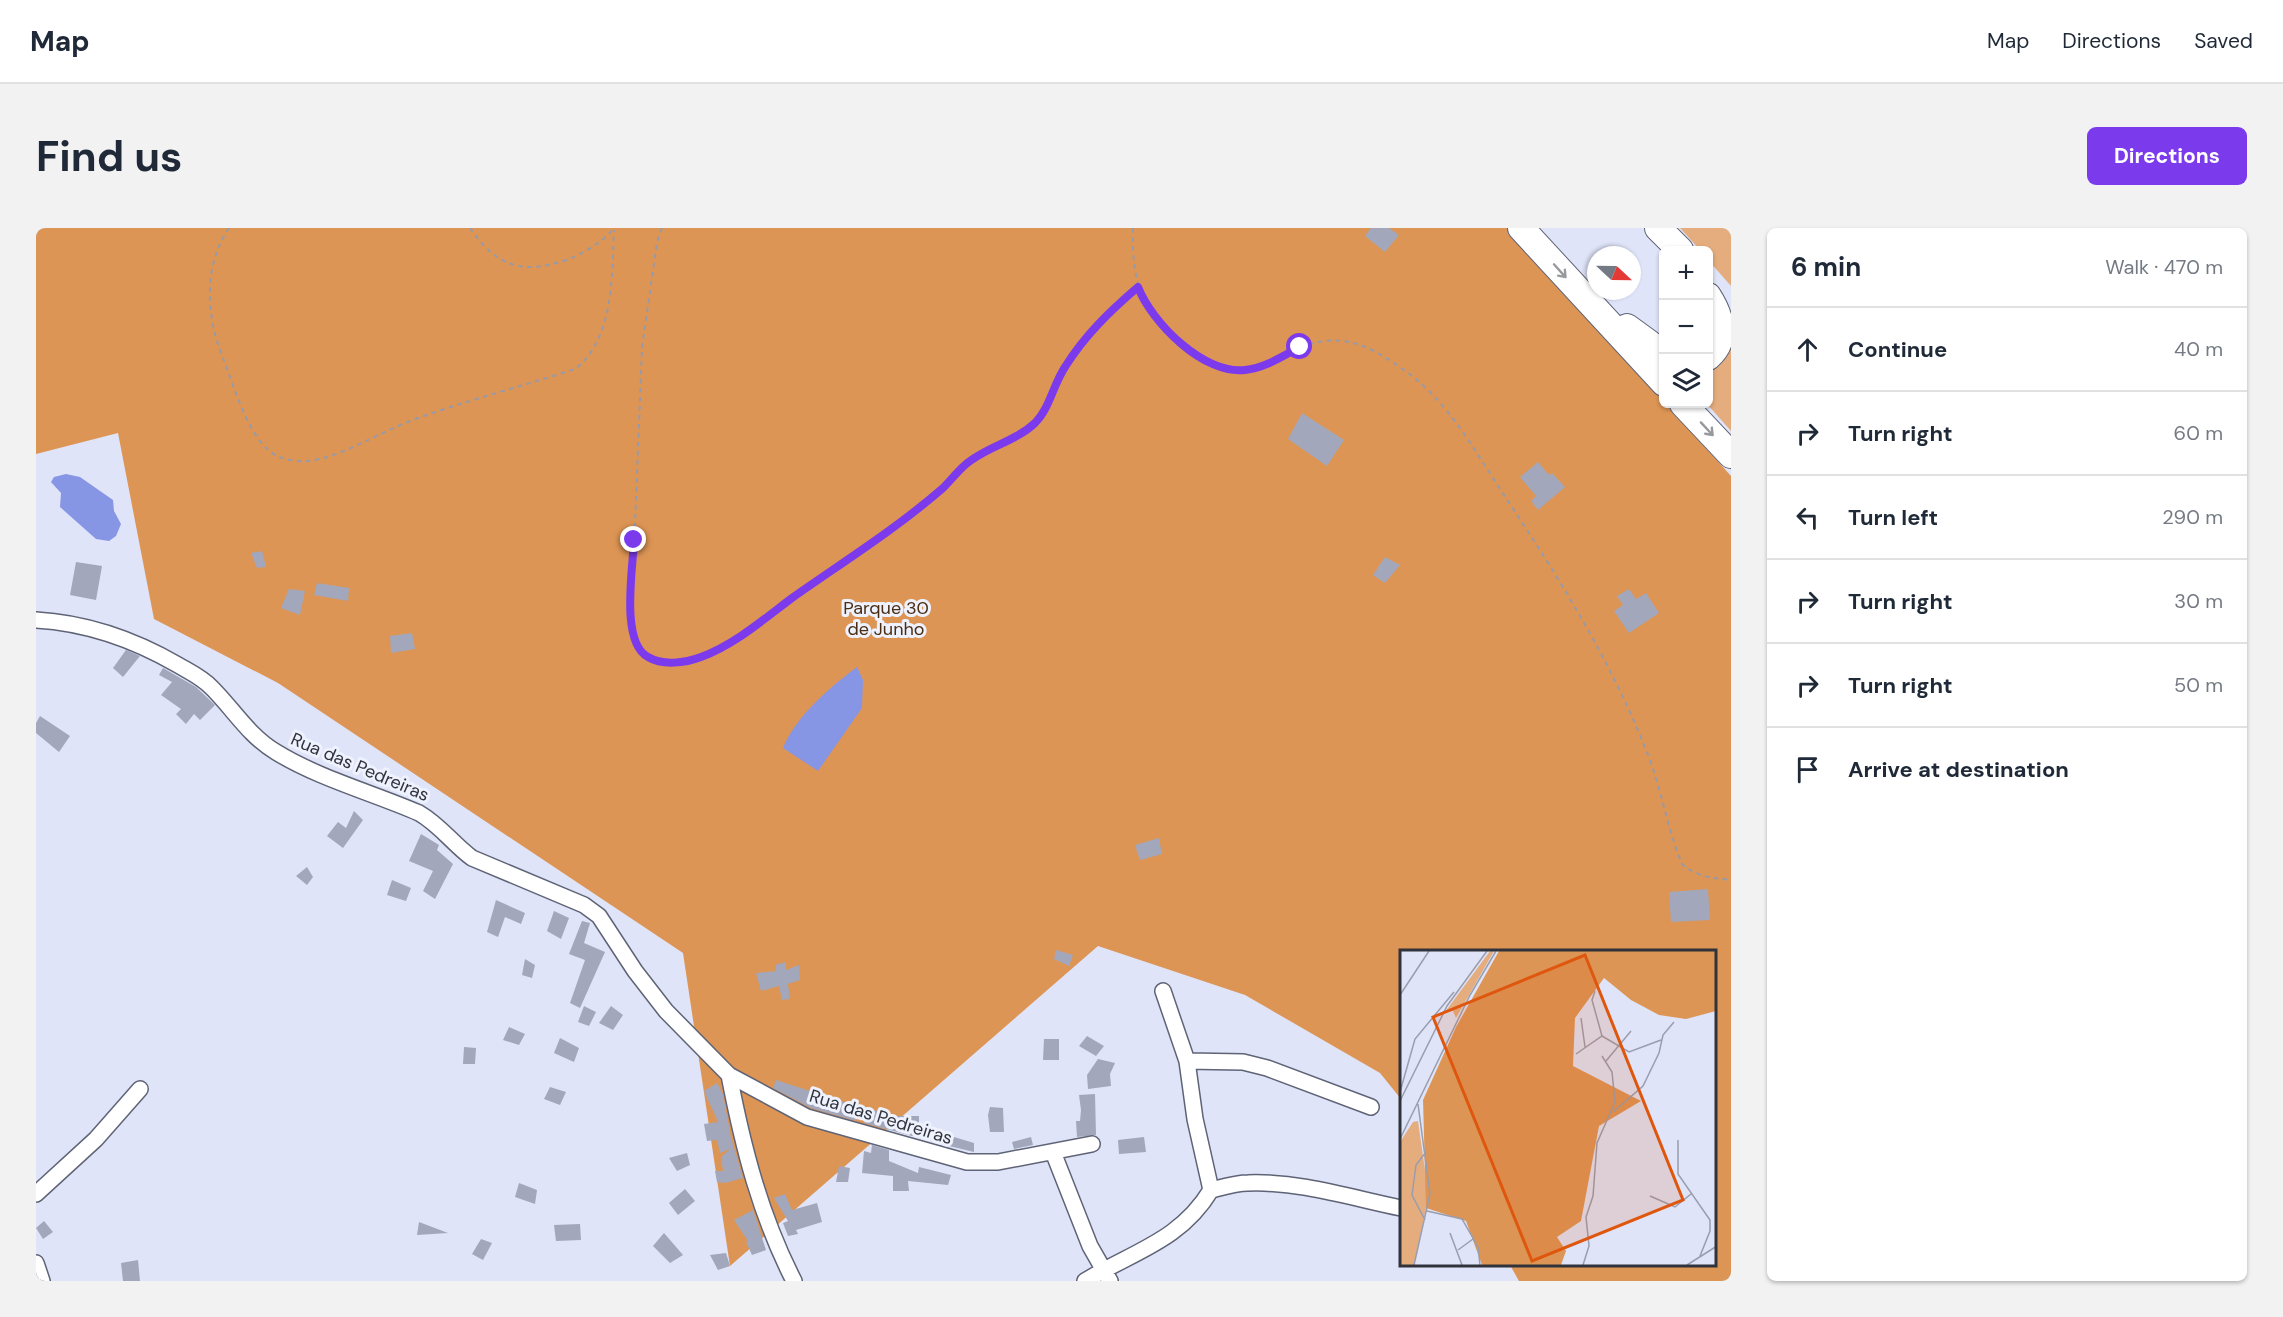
<!DOCTYPE html>
<html lang="en">
<head>
<meta charset="utf-8">
<style>
	body { margin:0; font-family:"DM Sans",sans-serif; background:#f2f2f3; color:#1f2937 }
	.controls { position:absolute; right:18px; top:18px; display:grid; overflow:hidden; border-radius:9px; box-shadow:0 2px 4px #0004 }
	.controls button { width:54px; height:54px; display:grid; place-items:center; padding:0; border:0; border-bottom:2px solid #e0e1e3; background:#fff; color:#1f2937; font:30px sans-serif }
	.compass { position:absolute; left:1551px; top:18px; width:54px; height:54px; border-radius:50%; background:#fff; box-shadow:0 2px 4px #0004; rotate:112deg }
	.stop { position:absolute; width:18px; height:18px; margin:-14px; border:4px solid #7c3aed; border-radius:50%; background:#fff }
	.stop.end { background:#7c3aed; border-color:#fff; box-shadow:0 2px 6px #0008 }
	.list { margin:0; padding:0; list-style:none }
	h2 { display:flex; justify-content:space-between; align-items:center; height:78px; margin:0; padding:0 24px; font-size:26px }
	h2 small { font-size:20px; font-weight:400; color:#747a83 }
	.list li { display:grid; grid-template-columns:39px 1fr auto; gap:18px; align-items:center; box-sizing:border-box; height:84px; padding:0 24px; border-top:2px solid #e0e1e3 }
	.list b { display:block; font-size:22px; white-space:nowrap }
	.list em { font-size:20px; font-style:normal; color:#747a83 }
	.icon { flex:none; width:33px; height:33px; fill:none; stroke:currentColor; stroke-width:2; stroke-linecap:round; stroke-linejoin:round }
	.map { position:relative; flex:none; width:1695px; height:1053px; overflow:hidden; border-radius:9px }
	header { display:flex; align-items:center; gap:36px; box-sizing:border-box; height:84px; padding:0 30px; background:#fff; border-bottom:2px solid #e0e1e3 }
	header strong { font-size:28px }
	nav { display:flex; gap:33px; margin-inline-start:auto; font-size:21px }
	.intro { display:flex; align-items:center; justify-content:space-between; box-sizing:border-box; height:144px; padding:0 36px }
	h1 { margin:0; font-size:42px }
	.button { padding:15px 27px; border-radius:9px; background:#7c3aed; color:#fff; font-size:21px; font-weight:700 }
	main { display:flex; gap:36px; padding:0 36px }
	aside { flex:1; background:#fff; border-radius:9px; box-shadow:0 2px 4px #0004 }
	.map>svg:first-child { display:block }
</style>
</head>
<body>
<header>
<strong>Map</strong>
<nav><a>Map</a><a>Directions</a><a>Saved</a></nav>
</header>
<div class="intro"><h1>Find us</h1><a class="button">Directions</a></div>
<main>
<div class="map">
<svg width="1695" height="1053" viewBox="0 0 1695 1053">
	<rect width="100%" height="100%" fill="#dfe4f9"/>
	<path fill="#e5ad7d" d="M1644,0H1691L1695,7V58L1673,33L1672,22H1664Z
		M1695,116V203L1671,176L1673,142L1685,133Z"/>
	<path fill="#dd9555" d="M0,0H1472L1695,248V1053H1483L1474,1037L1678,1036V723H1365V871L1344,845L1209,767L1062,718L694,1038L647,725L242,455L118,391L82,205L0,226Z"/>
	<path fill="#8795e5" d="M30,246L44,249L77,272L78,283L85,296L80,308L73,313L60,311L24,279L25,265L15,254L18,249Z
		M821,439L827,452L826,480L782,543L747,520C760,488 794,459 821,439Z"/>
	<path fill="#a2a7bb" d="M1335,0H1353L1363,7L1349,24L1329,8Z
		M1266,185L1308,212L1291,238L1252,211Z
		M1502,234L1513,247L1516,245L1529,259L1502,282L1495,273L1500,268L1484,249Z
		M226,323L230,339L221,340L215,325Z
		M1349,329L1364,337L1349,355L1337,347Z
		M40,334L66,338L60,372L34,367Z
		M281,355L313,360L312,373L278,367Z
		M253,361L269,363L264,387L245,380Z
		M1593,361L1600,371L1610,365L1623,385L1593,405L1578,383L1587,377L1581,368Z
		M376,405L379,421L355,425L354,408Z
		M90,422L104,428L87,449L77,440Z
		M127,440L160,459L179,477L164,492L158,486L150,496L140,486L145,481L125,467L136,454L123,447Z
		M4,488L34,508L23,524L0,505V495Z
		M318,583L327,592L307,620L291,608L302,594L310,600Z
		M385,606L403,617L401,622L417,636L399,671L387,663L397,643L373,633Z
		M1123,610L1126,626L1104,632L1099,617Z
		M271,639L277,649L271,657L260,648Z
		M356,652L375,660L370,673L351,667Z
		M1672,661L1674,692L1635,694L1633,664Z
		M460,672L489,685L485,696L469,689L462,709L451,704Z
		M518,683L533,690L525,711L511,703Z
		M546,693L554,695L548,715L569,724L544,780L534,775L549,732L533,726Z
		M1020,722L1037,727L1033,738L1018,731Z
		M489,731L499,737L496,750L486,747Z
		M750,734V742L763,737L764,752L752,756L754,771L746,772L743,758L725,763L720,745L740,743L739,737Z
		M548,778L560,784L553,798L542,794Z
		M575,778L587,787L577,802L563,795Z
		M473,799L489,806L483,817L467,812Z
		M1051,808L1068,818L1060,828L1043,818Z
		M524,810L543,820L538,834L518,825Z
		M1008,811H1023V832H1007Z
		M428,819L440,820L439,836H427Z
		M1062,831L1079,835L1074,846L1075,858L1052,861L1051,847Z
		M740,852L811,875L820,893L775,880L737,860Z
		M681,855L687,866L695,910L707,950L689,955L681,954L679,943H687L685,929L694,921L684,925L681,912L671,913L668,896L682,894L668,863Z
		M514,859L530,864L524,877L508,871Z
		M1059,866L1060,907L1041,909L1040,893H1044L1045,882L1043,867Z
		M954,879L967,880L968,904H954L952,887Z
		M832,880L857,888H883V908H876L828,895Z
		M906,909H918L938,915V924L905,916Z
		M995,909L997,917L978,921L976,914Z
		M1108,909L1110,924L1083,926L1082,912Z
		M836,917L853,922V933L882,945L883,939L915,947L912,957L872,953L873,963H857V948L826,945L828,923L835,925Z
		M651,925L654,937L641,943L633,930Z
		M803,938L814,940L812,954H800Z
		M483,955L501,962L499,976L479,969Z
		M649,961L659,973L642,987L633,975Z
		M749,966L756,982L781,975L786,994L760,1002L762,1006L752,1008L747,995L752,993L738,970Z
		M717,982L730,1022L716,1027L710,1014L712,1013L698,992Z
		M8,993L17,1004L7,1011L0,1000Z
		M383,994L412,1005L381,1007Z
		M544,996L545,1012L520,1013L518,997Z
		M628,1005L647,1027L634,1035L617,1018Z
		M445,1011L456,1015L447,1032L436,1026Z
		M690,1025L694,1038L682,1042L674,1027Z
		M102,1032L104,1053H87L85,1035Z"/>
	<g fill="none" stroke-linecap="round" stroke-linejoin="round">
		<defs>
			<path id="minor" d="M0,392C52,395 97,411 142,437C154,444 167,450 176,460C198,482 213,508 240,524C282,550 337,565 383,585C404,597 417,616 436,630L548,677L563,688L599,743L630,783L693,847L771,889L931,934H962L1056,916
				M1151,833L1207,834L1231,840L1335,879
				M693,847C707,919 724,987 758,1053
				M1017,924L1054,1018L1074,1053
				M1175,962C1187,959 1200,955 1212,955C1263,953 1316,970 1365,980
				M0,966L60,911L104,861
				M0,1035L6,1053
				M1049,1053C1098,1023 1144,1013 1175,962L1159,891L1151,833L1127,763"/>
			<path id="trunk" d="M1485,0L1628,155
				M1622,0L1644,22
				M1672,68C1685,88 1692,112 1672,129
				M1591,99L1628,126
				M1647,176L1695,227"/>
		</defs>
		<use href="#minor" stroke="#5f6376" stroke-width="18"/>
		<use href="#trunk" stroke="#5f6376" stroke-width="28"/>
		<path stroke="#969aa9" stroke-width="2" stroke-dasharray="4.5 4.5" stroke-linecap="butt" d="M193,0C167,38 170,88 187,130C198,158 213,214 241,228C250,232 263,234 272,233C306,229 342,205 374,193C428,173 484,159 539,141C578,111 576,48 578,2
			M434,0C461,40 488,47 533,31C548,25 568,13 578,0
			M626,0L621,14L606,120L595,397L601,420L611,429L627,435L651,433L667,428L711,403L867,292L907,259L928,237L951,222L990,202L1000,194L1013,175L1028,140L1054,104L1102,59
			M1097,0C1095,58 1108,87 1155,121C1172,133 1186,143 1207,142C1224,141 1240,132 1255,124C1298,102 1329,114 1365,140C1410,170 1435,217 1464,261C1520,345 1575,432 1612,527C1626,563 1631,600 1646,636C1661,649 1676,650 1695,652"/>
		<use href="#minor" stroke="#fff" stroke-width="15"/>
		<use href="#trunk" stroke="#fff" stroke-width="26"/>
	</g>
	<defs><path id="oneway-shaft" d="M-6 0H5M1.5-3L5.5 0L1.5 3" fill="none" stroke-width="1.6" stroke-linecap="round" stroke-linejoin="round" transform="scale(1.5)"/></defs>
	<g stroke="#98999d">
		<use href="#oneway-shaft" transform="translate(1524 43) rotate(48)"/>
		<use href="#oneway-shaft" transform="translate(1671 201) rotate(47)"/>
	</g>
	<g fill="none" stroke-linecap="round" stroke-linejoin="round">
		<path stroke="#7c3aed" stroke-width="8" d="M598,312C597,340 584,414 612,429C627,438 649,435 665,429C698,417 728,391 756,370C807,334 860,301 907,260C914,253 921,244 929,237C949,219 979,214 999,195C1014,180 1017,157 1029,139C1049,107 1074,83 1102,59C1116,95 1168,147 1209,142C1229,140 1247,128 1264,119"/>
	</g>
	<g text-anchor="middle" stroke-width="6" stroke-linejoin="round" paint-order="stroke">
		<g font-size="18" fill="#4b2d11" stroke="#eef2fe">
			<text x="850" y="386">Parque 30<tspan x="850" dy="21">de Junho</tspan></text>
		</g>
		<g font-size="18" fill="#31333b" stroke="#eef2fe">
			<text transform="translate(324 539) rotate(23)" y="6">Rua das Pedreiras</text>
			<text transform="translate(845 889) rotate(17)" y="6">Rua das Pedreiras</text>
		</g>
	</g>
	<g transform="translate(1364 722)">
		<rect width="316" height="316" fill="#dfe4f9"/>
		<path d="M90,1H94L56,68L53,61L45,62ZM18,171L28,241L26,258L14,315H0V192L13,172Z" fill="#e5ad7d"/>
		<path d="M99,1H316V61L286,69L259,65L231,50L204,28L175,68L173,116L241,151L199,176L181,271L157,287L166,301L161,315H82L66,271L26,258L23,150L56,77Z" fill="#dd9555"/>
		<path fill="none" stroke="#999dad" stroke-width="1.5" d="M195,41L192,50L202,86M0,45L29,1M181,68L185,97M176,104L202,86L229,102L261,90M206,111L231,81M0,142L15,89L54,42M0,151L47,56L87,1M213,162L243,136L259,103L263,85L274,72M0,189L70,45L96,1M278,190V224L310,270V281L300,306M250,246L275,257L291,244M27,261L62,269L78,297L80,315M25,270L12,245L16,215L26,202M50,283L62,315M58,300L73,289M14,315L30,244L18,154M183,315L189,296L186,267L193,246L197,193L215,152L212,122L202,106M287,315L317,296"/>
		<path fill="#df570e" fill-opacity="0.15" stroke="#df570e" stroke-width="3" d="M185,5L283,250L132,311L33,67Z"/>
		<rect width="316" height="316" fill="none" stroke="#31333b" stroke-width="3"/>
	</g>
</svg>
<div class="controls">
<button>+</button>
<button>−</button>
<button><svg class="icon" aria-label="layers" viewBox="0 0 24 24"><path d="M12 4l9 5-9 5-9-5zM3 14l9 5 9-5"/></svg></button>
</div>
<svg class="compass" viewBox="-18 -18 36 36"><path d="M0-13l5 13h-10z" fill="#e53935"/><path d="M0 13l5-13h-10z" fill="#747a83"/></svg>
<div class="stop" style="left:1264px;top:119px"></div>
<div class="stop end" style="left:598px;top:312px"></div>
</div>
<aside>
<h2>6 min<small>Walk · 470 m</small></h2>
<ul class="list">
<li><svg class="icon" aria-label="ahead" viewBox="0 0 24 24"><path d="M12 20V5M6 11l6-6 6 6"/></svg><div><b>Continue</b></div><em>40 m</em></li>
<li><svg class="icon" aria-label="right" viewBox="0 0 24 24"><path d="M7 20v-9h11M14 6l5 5-5 5"/></svg><div><b>Turn right</b></div><em>60 m</em></li>
<li><svg class="icon" aria-label="left" viewBox="0 0 24 24"><path d="M17 20v-9H6M10 6l-5 5 5 5"/></svg><div><b>Turn left</b></div><em>290 m</em></li>
<li><svg class="icon" aria-label="right" viewBox="0 0 24 24"><path d="M7 20v-9h11M14 6l5 5-5 5"/></svg><div><b>Turn right</b></div><em>30 m</em></li>
<li><svg class="icon" aria-label="right" viewBox="0 0 24 24"><path d="M7 20v-9h11M14 6l5 5-5 5"/></svg><div><b>Turn right</b></div><em>50 m</em></li>
<li><svg class="icon" aria-label="arrive" viewBox="0 0 24 24"><path d="M6 21V4h12l-3 4 3 4H6"/></svg><div><b>Arrive at destination</b></div></li>
</ul>
</aside>
</main>
</body>
</html>
